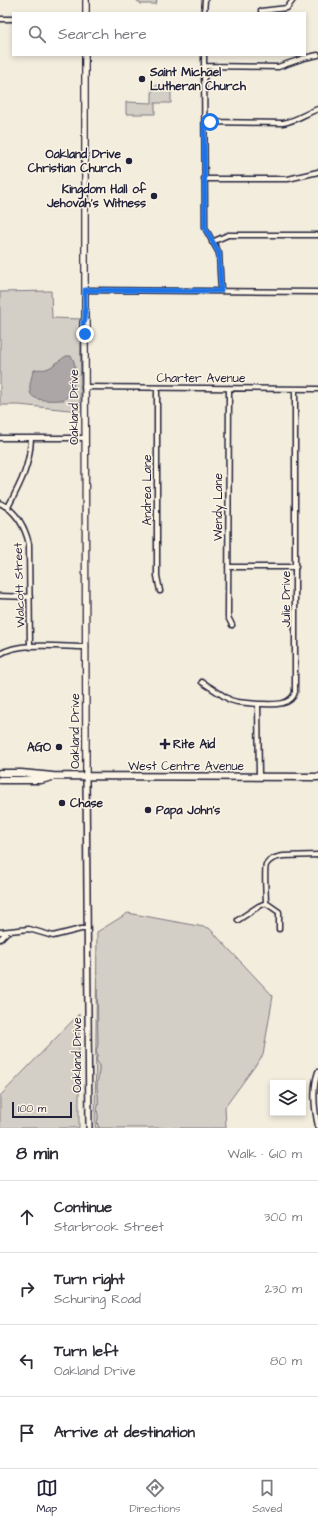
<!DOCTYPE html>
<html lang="en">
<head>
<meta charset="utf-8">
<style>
	body { margin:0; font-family:"Architects Daughter",sans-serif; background:#f7f7f7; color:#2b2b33 }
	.controls { position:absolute; right:12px; bottom:12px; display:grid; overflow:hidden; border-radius:0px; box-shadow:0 2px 6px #0003 }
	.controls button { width:36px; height:36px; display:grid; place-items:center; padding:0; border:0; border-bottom:1px solid #e1e1e2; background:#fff; color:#2b2b33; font:20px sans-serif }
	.scale { position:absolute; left:12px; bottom:10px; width:60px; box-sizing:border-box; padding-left:4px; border:2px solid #22223b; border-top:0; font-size:11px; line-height:14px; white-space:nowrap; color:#22223b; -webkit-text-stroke:3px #fcf5e5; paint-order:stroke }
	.stop { position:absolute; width:12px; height:12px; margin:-9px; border:3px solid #1a73e8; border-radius:50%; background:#fff }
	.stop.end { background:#1a73e8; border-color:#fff; box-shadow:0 1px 4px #0008 }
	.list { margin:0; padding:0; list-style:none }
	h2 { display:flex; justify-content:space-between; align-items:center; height:52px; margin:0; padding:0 16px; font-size:17px }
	h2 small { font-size:13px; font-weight:400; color:#7c7c81 }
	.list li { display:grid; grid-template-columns:26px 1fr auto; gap:12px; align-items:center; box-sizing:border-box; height:72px; padding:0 16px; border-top:1px solid #e1e1e2 }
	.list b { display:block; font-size:15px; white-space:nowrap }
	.list p { margin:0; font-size:13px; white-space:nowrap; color:#7c7c81 }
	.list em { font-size:13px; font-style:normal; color:#7c7c81 }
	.icon { flex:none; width:22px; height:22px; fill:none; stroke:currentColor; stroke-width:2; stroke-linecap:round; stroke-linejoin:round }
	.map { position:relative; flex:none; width:318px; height:1128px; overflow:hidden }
	.search { position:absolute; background:#fff; box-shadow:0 2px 6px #0003; left:12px; right:12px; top:12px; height:44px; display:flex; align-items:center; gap:10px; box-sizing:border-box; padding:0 14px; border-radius:0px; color:#7c7c81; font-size:15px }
	.sheet { height:340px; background:#fff }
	nav { display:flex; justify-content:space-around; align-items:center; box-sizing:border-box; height:56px; border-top:1px solid #e1e1e2; background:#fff; font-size:11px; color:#7c7c81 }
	nav a { display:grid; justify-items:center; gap:2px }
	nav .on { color:#22223b }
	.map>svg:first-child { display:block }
</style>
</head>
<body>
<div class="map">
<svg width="318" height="1128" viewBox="0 0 318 1128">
	<rect width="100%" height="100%" fill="#f3edde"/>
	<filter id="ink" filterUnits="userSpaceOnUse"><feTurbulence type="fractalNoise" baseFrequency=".025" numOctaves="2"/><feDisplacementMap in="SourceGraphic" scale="8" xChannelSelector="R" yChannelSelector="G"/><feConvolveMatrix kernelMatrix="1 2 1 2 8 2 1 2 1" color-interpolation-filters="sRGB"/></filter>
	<g filter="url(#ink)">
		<path fill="#d4cfc6" stroke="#7b7880" d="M136,0H157L156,4H141Z
			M152,85L171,86V103H155V114H126V102L152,103Z
			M51,291L52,318L81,319L80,411L19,405H0V292Z
			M128,913L209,928L273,996L263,1055L225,1107L226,1128H95L97,932Z
			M79,1014V1128H0V1096Z"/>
		<path fill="#aca7a6" stroke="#75727b" d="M66,356H71C78,364 74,380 73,390L64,400C54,400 31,403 30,391C29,384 32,377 33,371C37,368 41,370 46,369C51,368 61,359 66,356Z"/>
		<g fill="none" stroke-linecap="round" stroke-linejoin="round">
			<path stroke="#75727b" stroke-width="1" d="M97,974L98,1045L96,1051L98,1056L96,1059C97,1061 98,1063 99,1065C100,1070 97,1082 97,1087C98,1094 99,1100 98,1106C96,1113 100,1116 97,1122L99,1128"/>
			<defs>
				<path id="minor" d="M261,11L287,8L293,0
					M204,13L205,0
					M0,19H13
					M204,55L205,228L219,253L221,291
					M204,66L278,67L304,58L318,55
					M204,122L283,123C296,121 306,113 318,109
					M204,179H288L318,172
					M212,242L228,235H318
					M85,290L318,292
					M84,387L318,389
					M157,388V576L160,591
					M229,388L228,617L232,625
					M0,438H85
					M0,503C16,511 25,527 29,544L30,647
					M8,507C21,483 30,465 31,438
					M228,567H296
					M0,596L30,597
					M0,654C20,641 62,647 86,647
					M202,682L230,700L237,702L258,704
					M259,777L258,704C271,704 291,707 295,692V389
					M266,903C266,896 264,870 266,865C269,859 276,857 283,856L318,855
					M266,903L279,912V929
					M238,920L259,906L266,903
					M0,932L29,929L53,936L81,929H87
					M0,939L7,932
					M318,1072C312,1089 314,1108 318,1126"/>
				<path id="tertiary" d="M86,776L89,1128"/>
				<path id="secondary" d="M86,13V0
					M85,55V320L83,322V332L85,334L86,776
					M85,334L87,332V322L85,320"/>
				<path id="primary" d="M0,773H21L53,776L318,777
					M0,780H41L52,777"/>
			</defs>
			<use href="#minor" stroke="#22223b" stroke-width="7"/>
			<use href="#tertiary" stroke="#22223b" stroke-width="8"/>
			<use href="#secondary" stroke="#22223b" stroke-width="8"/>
			<use href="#primary" stroke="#22223b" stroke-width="9"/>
			<use href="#minor" stroke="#fcf5e5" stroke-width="4"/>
			<use href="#tertiary" stroke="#fcf5e5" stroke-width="5"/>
			<use href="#secondary" stroke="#fcf5e5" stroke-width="5.5"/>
			<use href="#primary" stroke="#fcf5e5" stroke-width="6"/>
		</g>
	</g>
	<g fill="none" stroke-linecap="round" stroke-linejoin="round" filter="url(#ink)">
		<path stroke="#1a73e8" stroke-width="5" d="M85,334L83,332V322L85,320V290L221,291L219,253L205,228L204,122H210"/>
	</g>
	<g fill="#22223b" stroke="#fcf5e5" stroke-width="1.5">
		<circle cx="142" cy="79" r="4"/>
		<circle cx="129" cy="161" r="4"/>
		<circle cx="154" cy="196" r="4"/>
		<path d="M163 738h4v4h4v4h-4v4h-4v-4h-4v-4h4z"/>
		<circle cx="59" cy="747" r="4"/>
		<circle cx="62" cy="803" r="4"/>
		<circle cx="148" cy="810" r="4"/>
	</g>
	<g text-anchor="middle" stroke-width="3" stroke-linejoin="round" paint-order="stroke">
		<g font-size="12" font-weight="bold" fill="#22223b" stroke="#fcf5e5" text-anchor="start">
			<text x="150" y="76">Saint Michael<tspan x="150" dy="14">Lutheran Church</tspan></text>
			<text x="121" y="158" text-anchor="end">Oakland Drive<tspan x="121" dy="14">Christian Church</tspan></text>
			<text x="146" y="193" text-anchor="end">Kingdom Hall of<tspan x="146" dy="14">Jehovah's Witness</tspan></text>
			<text x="173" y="748">Rite Aid</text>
			<text x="51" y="751" text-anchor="end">AGO</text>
			<text x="70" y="807">Chase</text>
			<text x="156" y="814">Papa John's</text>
		</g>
		<g font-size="12" fill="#22223b" stroke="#fcf5e5">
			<text x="201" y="382">Charter Avenue</text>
			<text transform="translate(74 407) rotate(-90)" y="4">Oakland Drive</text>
			<text transform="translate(147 490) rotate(-90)" y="4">Andrea Lane</text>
			<text transform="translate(218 507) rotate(-90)" y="4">Wendy Lane</text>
			<text transform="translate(19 585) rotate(-92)" y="4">Walcott Street</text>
			<text transform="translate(286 599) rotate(-90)" y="4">Julie Drive</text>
			<text transform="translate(75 731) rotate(-90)" y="4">Oakland Drive</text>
			<text x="186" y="770">West Centre Avenue</text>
			<text transform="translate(77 1055) rotate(-90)" y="4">Oakland Drive</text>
		</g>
	</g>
</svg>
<div class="controls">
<button><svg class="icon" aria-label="layers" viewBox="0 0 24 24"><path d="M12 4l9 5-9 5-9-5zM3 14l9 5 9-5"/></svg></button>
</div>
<div class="scale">100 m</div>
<div class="stop" style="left:210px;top:122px"></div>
<div class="stop end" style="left:85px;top:334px"></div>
<div class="search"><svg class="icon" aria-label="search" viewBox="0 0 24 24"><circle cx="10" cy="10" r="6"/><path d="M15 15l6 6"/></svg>Search here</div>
</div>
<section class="sheet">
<h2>8 min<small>Walk · 610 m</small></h2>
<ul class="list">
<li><svg class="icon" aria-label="ahead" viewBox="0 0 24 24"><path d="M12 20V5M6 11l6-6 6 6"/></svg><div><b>Continue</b><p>Starbrook Street</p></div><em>300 m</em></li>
<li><svg class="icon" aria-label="right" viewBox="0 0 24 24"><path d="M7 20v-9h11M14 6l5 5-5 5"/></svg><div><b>Turn right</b><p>Schuring Road</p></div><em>230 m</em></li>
<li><svg class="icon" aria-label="left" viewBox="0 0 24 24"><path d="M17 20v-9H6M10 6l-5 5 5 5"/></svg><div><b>Turn left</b><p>Oakland Drive</p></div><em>80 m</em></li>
<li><svg class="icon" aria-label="arrive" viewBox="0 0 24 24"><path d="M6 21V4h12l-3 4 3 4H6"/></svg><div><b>Arrive at destination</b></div></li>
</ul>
</section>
<nav>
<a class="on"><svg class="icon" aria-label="map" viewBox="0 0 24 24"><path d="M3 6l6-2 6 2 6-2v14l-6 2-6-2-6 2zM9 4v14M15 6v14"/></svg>Map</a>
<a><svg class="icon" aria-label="directions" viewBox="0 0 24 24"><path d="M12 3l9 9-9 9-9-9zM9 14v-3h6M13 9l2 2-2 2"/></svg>Directions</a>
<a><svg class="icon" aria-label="saved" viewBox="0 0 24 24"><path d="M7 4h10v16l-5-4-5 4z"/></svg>Saved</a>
</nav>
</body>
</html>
